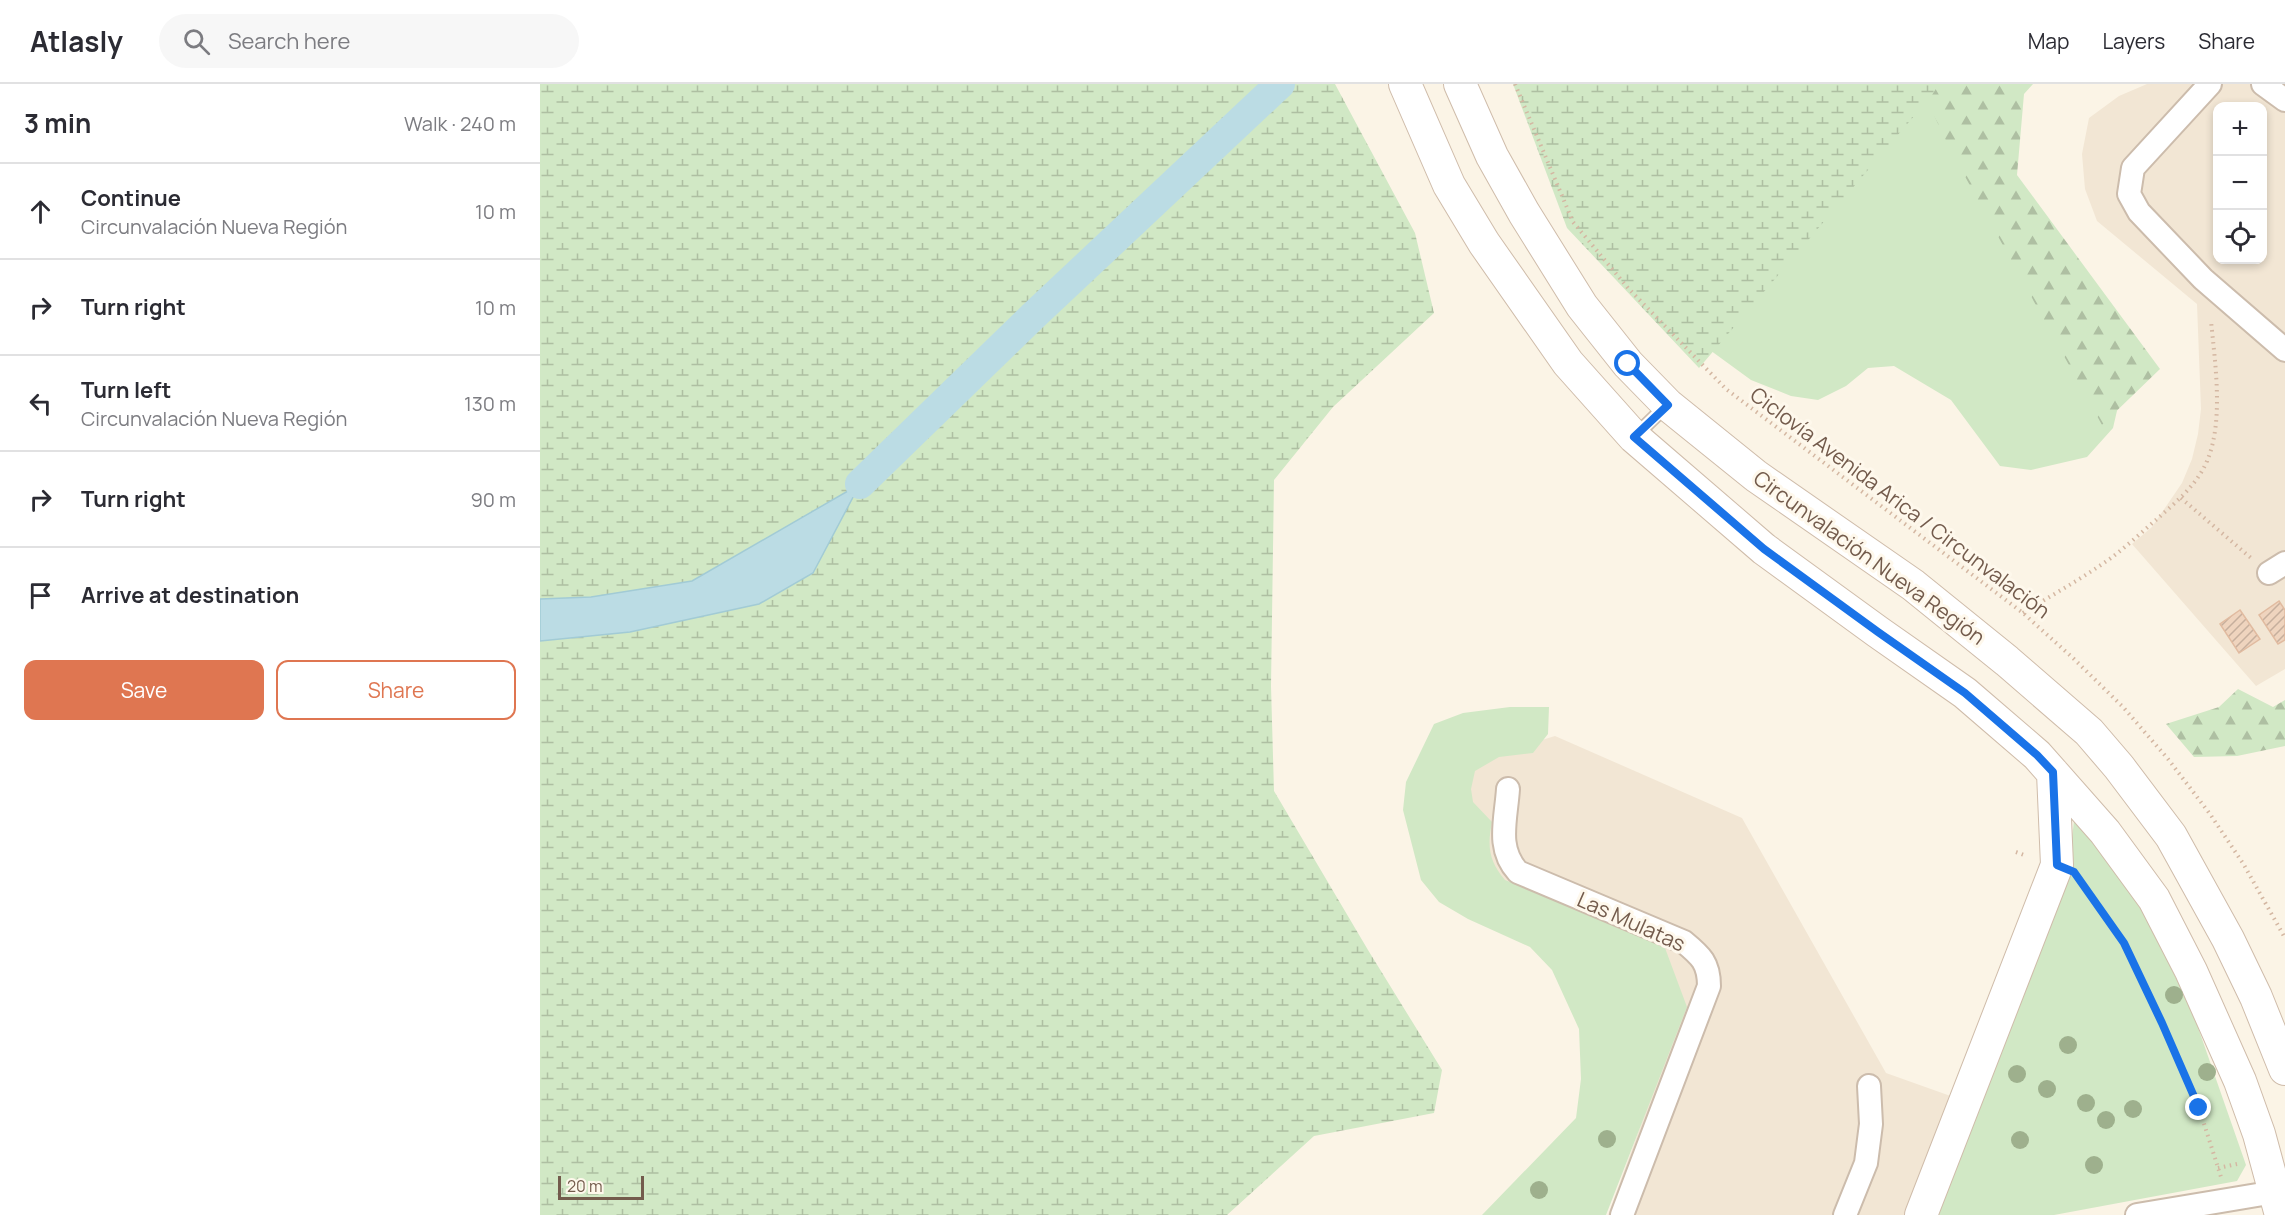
<!DOCTYPE html>
<html lang="en">
<head>
<meta charset="utf-8">
<style>
	body { margin:0; font-family:Manrope,sans-serif; background:#f7f7f7; color:#2b2b33 }
	.controls { position:absolute; right:18px; top:18px; display:grid; overflow:hidden; border-radius:12px; box-shadow:0 3px 9px #0003 }
	.controls button { width:54px; height:54px; display:grid; place-items:center; padding:0; border:0; border-bottom:2px solid #e1e1e2; background:#fff; color:#2b2b33; font:30px sans-serif }
	.scale { position:absolute; left:18px; bottom:15px; width:86px; box-sizing:border-box; padding-left:6px; border:3px solid #735b4c; border-top:0; font-size:16px; line-height:21px; white-space:nowrap; color:#735b4c; -webkit-text-stroke:4px #fef8ec; paint-order:stroke }
	.stop { position:absolute; width:18px; height:18px; margin:-14px; border:4px solid #1a73e8; border-radius:50%; background:#fff }
	.stop.end { background:#1a73e8; border-color:#fff; box-shadow:0 2px 6px #0008 }
	.list { margin:0; padding:0; list-style:none }
	h2 { display:flex; justify-content:space-between; align-items:center; height:78px; margin:0; padding:0 24px; font-size:26px }
	h2 small { font-size:20px; font-weight:400; color:#7c7c81 }
	.list li { display:grid; grid-template-columns:39px 1fr auto; gap:18px; align-items:center; box-sizing:border-box; height:96px; padding:0 24px; border-top:2px solid #e1e1e2 }
	.list b { display:block; font-size:22px; white-space:nowrap }
	.list p { margin:0; font-size:20px; white-space:nowrap; color:#7c7c81 }
	.list em { font-size:20px; font-style:normal; color:#7c7c81 }
	.actions { display:flex; gap:12px; padding:18px 24px }
	.actions a { flex:1; padding:14px 0; border:2px solid #df7651; border-radius:12px; text-align:center; font-size:21px; color:#df7651 }
	.actions .main { background:#df7651; color:#fff }
	.icon { flex:none; width:33px; height:33px; fill:none; stroke:currentColor; stroke-width:2; stroke-linecap:round; stroke-linejoin:round }
	.map { position:relative; flex:none; width:1745px; height:1131px; overflow:hidden }
	header { display:flex; align-items:center; gap:36px; box-sizing:border-box; height:84px; padding:0 30px; background:#fff; border-bottom:2px solid #e1e1e2 }
	header strong { font-size:28px }
	nav { display:flex; gap:33px; margin-inline-start:auto; font-size:21px }
	.search { width:420px; height:54px; background:#f7f7f7; display:flex; align-items:center; gap:15px; box-sizing:border-box; padding:0 21px; border-radius:33px; color:#7c7c81; font-size:22px }
	main { display:flex }
	aside { flex:1; background:#fff }
	.map>svg:first-child { display:block }
</style>
</head>
<body>
<header>
<strong>Atlasly</strong>
<div class="search"><svg class="icon" aria-label="search" viewBox="0 0 24 24"><circle cx="10" cy="10" r="6"/><path d="M15 15l6 6"/></svg>Search here</div>
<nav><a>Map</a><a>Layers</a><a>Share</a></nav>
</header>
<main>
<aside>
<h2>3 min<small>Walk · 240 m</small></h2>
<ul class="list">
<li><svg class="icon" aria-label="ahead" viewBox="0 0 24 24"><path d="M12 20V5M6 11l6-6 6 6"/></svg><div><b>Continue</b><p>Circunvalación Nueva Región</p></div><em>10 m</em></li>
<li><svg class="icon" aria-label="right" viewBox="0 0 24 24"><path d="M7 20v-9h11M14 6l5 5-5 5"/></svg><div><b>Turn right</b></div><em>10 m</em></li>
<li><svg class="icon" aria-label="left" viewBox="0 0 24 24"><path d="M17 20v-9H6M10 6l-5 5 5 5"/></svg><div><b>Turn left</b><p>Circunvalación Nueva Región</p></div><em>130 m</em></li>
<li><svg class="icon" aria-label="right" viewBox="0 0 24 24"><path d="M7 20v-9h11M14 6l5 5-5 5"/></svg><div><b>Turn right</b></div><em>90 m</em></li>
<li><svg class="icon" aria-label="arrive" viewBox="0 0 24 24"><path d="M6 21V4h12l-3 4 3 4H6"/></svg><div><b>Arrive at destination</b></div></li>
</ul>
<div class="actions"><a class="main">Save</a><a>Share</a></div>
</aside>
<div class="map">
<svg width="1745" height="1131" viewBox="0 0 1745 1131">
	<defs>
		<pattern id="forest-firs" width="22" height="20" patternUnits="userSpaceOnUse" patternTransform="scale(1.5)"><rect width="22" height="20" fill="#d1e8c5"/><path d="M5 1l3.5 6h-7zM16 11l3.5 6h-7z" fill="#aebfa2"/></pattern>
		<pattern id="wetland-marsh" width="20" height="14" patternUnits="userSpaceOnUse" patternTransform="scale(1.5)"><rect width="20" height="14" fill="#d1e8c5"/><path d="M1 5h8M5 5V1M11 12h8M15 12V8" fill="none" stroke="#aebfa2"/></pattern>
		<pattern id="building-hatch" width="6" height="6" patternUnits="userSpaceOnUse" patternTransform="scale(1.5)"><rect width="6" height="6" fill="#efd4be"/><path d="M-1 1l2-2M0 6l6-6M5 7l2-2" fill="none" stroke="#c6af9d"/></pattern>
	</defs>
	<rect width="100%" height="100%" fill="#fbf4e6"/>
	<path fill="#f2e6d4" fill-rule="evenodd" d="M1607,0H1745V585L1716,602L1592,460L1612,443L1642,399L1652,375L1658,350L1661,325L1657,220L1557,137L1545,105L1542,70L1549,34L1579,12ZM1678,22H1722V176H1678Z
		M1015,652L1202,734L1346,989L1433,1020L1397,1131H1068L1137,942L899,787L934,677Z"/>
	<path fill="#d1e8c5" d="M1482,0L1453,51L1579,318L1573,344L1547,373L1491,386L1460,382L1411,316L1354,282L1328,284L1306,302L1278,316L1251,312L1211,296L1126,234L1002,59Z
		M970,623H1009L1008,650L993,669L959,673L935,687L931,705L933,718L952,738C947,763 949,777 965,796L1116,855L1125,864L1147,923L1066,1131H942L1036,1034L1041,995L1039,945L1012,886L990,863L928,835L899,818L881,796L863,726L866,698L894,640L923,629Z
		M1534,736L1553,756L1606,831L1654,932L1706,1081L1697,1097L1514,1131H1397L1531,765Z"/>
	<path fill="url(#forest-firs)" d="M1384,0H1493L1484,10L1477,91L1620,285L1562,341L1411,67L1381,4Z
		M1698,605L1733,623L1745,616V662L1697,672L1654,673L1626,640L1679,623Z"/>
	<path fill="url(#wetland-marsh)" d="M0,0H795L875,149L894,229L793,323L734,396L731,602L734,707L828,866L902,986L894,1029L774,1052L687,1131H0Z
		M973,0H1399L1392,11L1159,284L1027,144Z"/>
	<path fill="#bbdce4" stroke="#a2cbd5" stroke-width="1.5" d="M320,400L273,489L219,520L90,548L0,557V515L51,513L152,497Z"/>
	<g fill="none" stroke-linecap="round" stroke-linejoin="round">
		<path stroke="#bbdce4" stroke-width="30" d="M320,400L492,233L740,0"/>
	</g>
	<path fill="url(#building-hatch)" stroke="#e1bba0" stroke-width="1.5" d="M1739,517L1745,526V556L1738,560L1719,531Z
		M1700,526L1720,555L1699,569L1680,540Z"/>
	<g fill="none" stroke-linecap="round" stroke-linejoin="round">
		<defs>
			<path id="lane" d="M1094,353L1127,321"/>
			<path id="street" d="M1670,0L1593,84L1589,110L1599,128L1663,195L1745,266
				M1723,0L1745,16
				M1729,489L1745,479
				M968,705C966,736 956,764 978,788L1144,858C1161,872 1169,879 1169,902L1082,1131
				M1305,1131L1326,1079L1331,1040L1329,1002
				M1597,1131L1735,1108"/>
			<path id="secondary" d="M865,0L909,101L944,159L1028,279L1094,353L1224,465L1338,548L1425,609L1497,671L1565,748L1614,815L1651,887L1700,997L1719,1050L1741,1131
				M920,0L952,72L984,129L1042,222L1088,280L1128,321L1216,392L1373,501L1467,577L1549,648L1579,683L1631,752L1688,855L1716,913L1745,985
				M1381,1131L1517,781L1513,689"/>
		</defs>
		<use href="#lane" stroke="#ccbcac" stroke-width="15"/>
		<use href="#street" stroke="#ccbcac" stroke-width="26"/>
		<use href="#secondary" stroke="#cfbcaa" stroke-width="34"/>
		<path stroke="#d4b7a2" stroke-width="4" stroke-dasharray="1.5 4.5" stroke-linecap="butt" d="M975,0L1033,138L1088,204L1186,305L1483,529L1534,575L1583,623L1628,675L1670,730L1704,781L1745,854
			M1641,414L1711,474
			M1483,529C1512,511 1543,494 1571,474C1587,462 1602,448 1617,435C1636,418 1657,401 1667,377C1684,338 1675,278 1671,237
			M1476,768L1487,772
			M1542,800L1584,859L1622,939L1659,1024L1681,1093
			M1678,1084L1697,1080"/>
		<use href="#lane" stroke="#fff" stroke-width="12"/>
		<use href="#street" stroke="#fff" stroke-width="22"/>
		<use href="#secondary" stroke="#fff" stroke-width="32"/>
	</g>
	<g fill="#9eb08d">
		<circle cx="1634" cy="911" r="9"/>
		<circle cx="1528" cy="961" r="9"/>
		<circle cx="1667" cy="988" r="9"/>
		<circle cx="1477" cy="990" r="9"/>
		<circle cx="1507" cy="1005" r="9"/>
		<circle cx="1546" cy="1019" r="9"/>
		<circle cx="1593" cy="1025" r="9"/>
		<circle cx="1566" cy="1036" r="9"/>
		<circle cx="1067" cy="1055" r="9"/>
		<circle cx="1480" cy="1056" r="9"/>
		<circle cx="1554" cy="1081" r="9"/>
		<circle cx="999" cy="1106" r="9"/>
	</g>
	<g fill="none" stroke-linecap="round" stroke-linejoin="round">
		<path stroke="#1a73e8" stroke-width="8" d="M1088,280L1128,321L1094,353L1224,465L1338,548L1425,609L1497,671L1513,688L1517,781L1534,788L1584,859L1622,939L1659,1024"/>
	</g>
	<g text-anchor="middle" stroke-width="6" stroke-linejoin="round" paint-order="stroke">
		<g font-size="21" fill="#735b4c" stroke="#fef8ec">
			<text transform="translate(1360 419) rotate(37)" y="7">Ciclovía Avenida Arica / Circunvalación</text>
			<text transform="translate(1329 474) rotate(36)" y="7">Circunvalación Nueva Región</text>
			<text transform="translate(1091 838) rotate(24)" y="7">Las Mulatas</text>
		</g>
	</g>
</svg>
<div class="controls">
<button>+</button>
<button>−</button>
<button><svg class="icon" aria-label="locate" viewBox="0 0 24 24"><circle cx="12" cy="12" r="6"/><path d="M12 2v4M12 18v4M2 12h4M18 12h4"/></svg></button>
</div>
<div class="scale">20 m</div>
<div class="stop" style="left:1088px;top:280px"></div>
<div class="stop end" style="left:1659px;top:1024px"></div>
</div>
</main>
</body>
</html>
